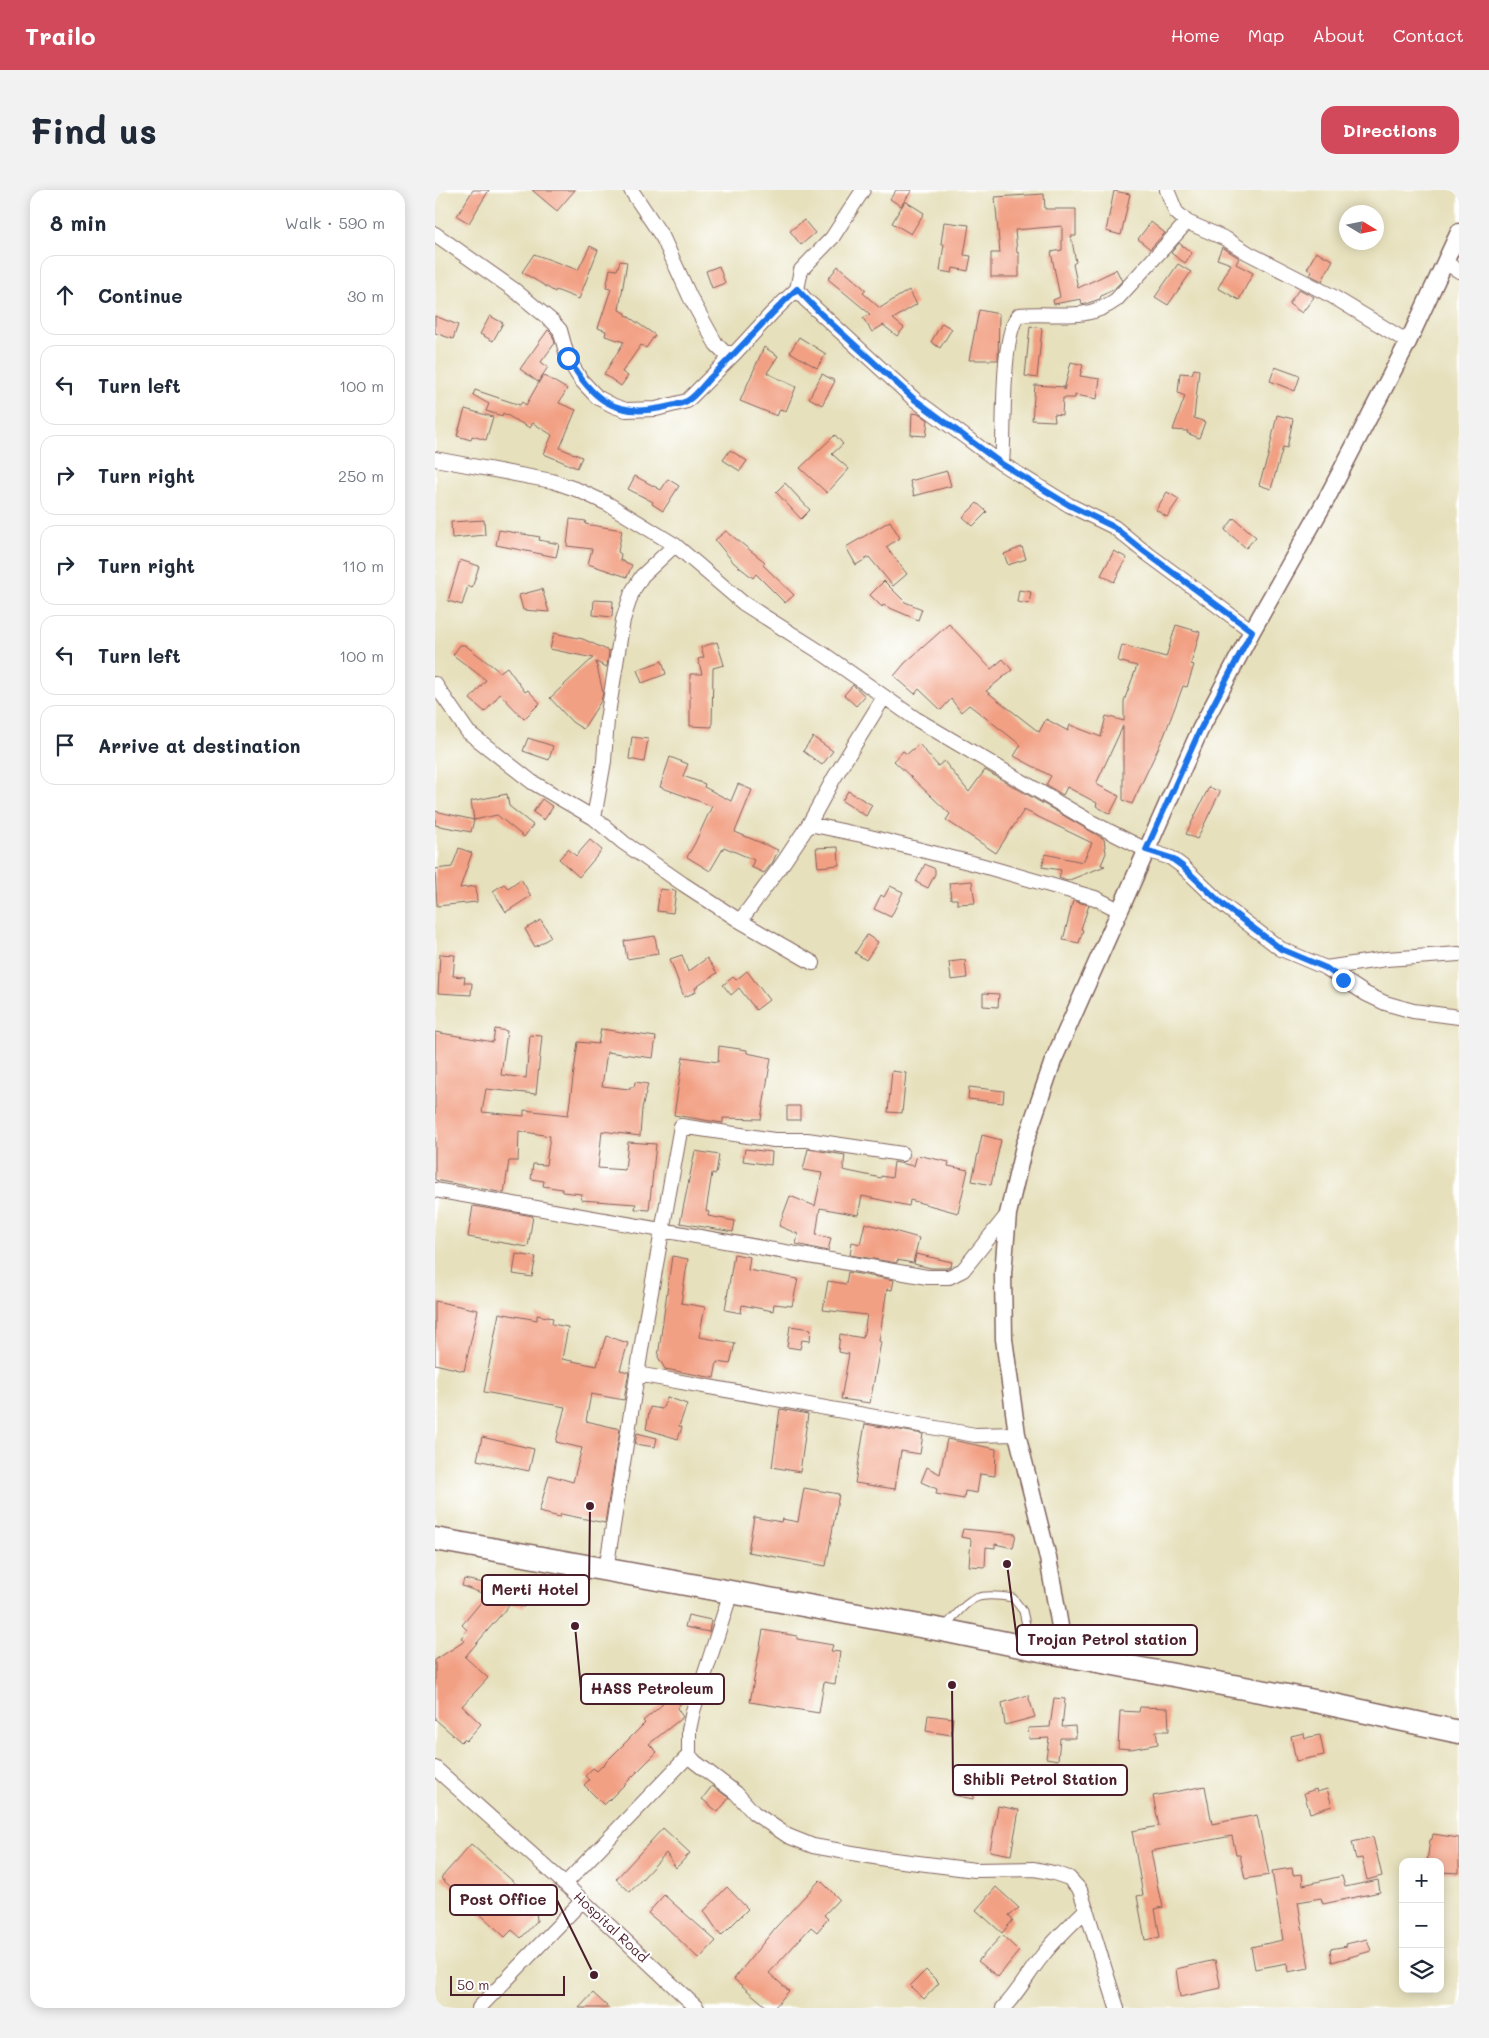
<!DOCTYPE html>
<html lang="en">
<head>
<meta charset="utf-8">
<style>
	body { margin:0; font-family:Mali,sans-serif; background:#f2f2f3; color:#1f2937 }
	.controls { position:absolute; right:15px; bottom:15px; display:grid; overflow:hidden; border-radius:10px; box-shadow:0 2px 12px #0003 }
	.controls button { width:45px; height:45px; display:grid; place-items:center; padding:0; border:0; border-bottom:1px solid #e0e1e3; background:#fff; color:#1f2937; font:25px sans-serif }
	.compass { position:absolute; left:904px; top:15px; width:45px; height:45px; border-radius:50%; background:#fff; box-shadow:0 2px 12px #0003; rotate:100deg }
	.scale { position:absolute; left:15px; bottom:12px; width:115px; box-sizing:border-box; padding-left:5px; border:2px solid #4a1f2b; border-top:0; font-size:14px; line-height:18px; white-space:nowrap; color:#4a1f2b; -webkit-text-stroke:4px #fff; paint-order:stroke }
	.stop { position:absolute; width:15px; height:15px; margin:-11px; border:4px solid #1a73e8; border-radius:50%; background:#fff }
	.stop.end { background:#1a73e8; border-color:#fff; box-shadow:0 1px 5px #0008 }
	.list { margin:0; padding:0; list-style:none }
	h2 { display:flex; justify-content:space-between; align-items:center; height:65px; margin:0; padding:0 20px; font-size:21px }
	h2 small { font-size:16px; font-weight:400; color:#747a83 }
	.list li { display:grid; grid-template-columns:32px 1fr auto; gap:15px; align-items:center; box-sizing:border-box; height:80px; margin:0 10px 10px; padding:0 10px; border:1px solid #e0e1e3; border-radius:15px }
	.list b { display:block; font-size:19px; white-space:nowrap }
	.list em { font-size:16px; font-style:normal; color:#747a83 }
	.icon { flex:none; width:28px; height:28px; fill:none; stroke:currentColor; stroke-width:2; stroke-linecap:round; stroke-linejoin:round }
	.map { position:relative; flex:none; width:1024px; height:1818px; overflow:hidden; border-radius:15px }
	header { display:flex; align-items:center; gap:30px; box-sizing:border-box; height:70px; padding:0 25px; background:#d1495b; color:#fff }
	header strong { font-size:24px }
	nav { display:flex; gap:28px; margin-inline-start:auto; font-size:18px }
	.intro { display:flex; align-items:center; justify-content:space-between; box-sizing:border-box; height:120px; padding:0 30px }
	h1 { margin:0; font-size:35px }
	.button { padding:12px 22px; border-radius:15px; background:#d1495b; color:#fff; font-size:18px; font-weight:700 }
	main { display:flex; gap:30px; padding:0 30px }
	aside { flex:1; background:#fff; border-radius:15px; box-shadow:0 2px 12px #0003 }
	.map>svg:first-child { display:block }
</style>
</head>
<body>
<header>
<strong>Trailo</strong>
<nav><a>Home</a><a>Map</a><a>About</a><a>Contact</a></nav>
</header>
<div class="intro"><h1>Find us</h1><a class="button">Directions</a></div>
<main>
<aside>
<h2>8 min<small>Walk · 590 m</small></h2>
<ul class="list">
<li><svg class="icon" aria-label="ahead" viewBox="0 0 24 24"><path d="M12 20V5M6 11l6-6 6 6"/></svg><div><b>Continue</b></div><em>30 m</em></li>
<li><svg class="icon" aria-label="left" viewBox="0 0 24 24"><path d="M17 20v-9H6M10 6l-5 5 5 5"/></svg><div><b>Turn left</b></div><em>100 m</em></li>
<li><svg class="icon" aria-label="right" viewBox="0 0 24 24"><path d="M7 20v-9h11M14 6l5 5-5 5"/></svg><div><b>Turn right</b></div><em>250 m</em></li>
<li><svg class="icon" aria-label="right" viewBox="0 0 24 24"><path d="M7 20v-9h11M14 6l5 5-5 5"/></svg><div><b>Turn right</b></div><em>110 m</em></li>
<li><svg class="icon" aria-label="left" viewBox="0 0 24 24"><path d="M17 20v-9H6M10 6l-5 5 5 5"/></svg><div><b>Turn left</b></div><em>100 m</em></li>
<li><svg class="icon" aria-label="arrive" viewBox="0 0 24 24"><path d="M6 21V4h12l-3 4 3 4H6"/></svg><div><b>Arrive at destination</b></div></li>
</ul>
</aside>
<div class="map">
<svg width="1024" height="1818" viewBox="0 0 1024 1818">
	<rect width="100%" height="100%" fill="#fff"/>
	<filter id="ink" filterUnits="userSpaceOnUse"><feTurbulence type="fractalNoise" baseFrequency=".02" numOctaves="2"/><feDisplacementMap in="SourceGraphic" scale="10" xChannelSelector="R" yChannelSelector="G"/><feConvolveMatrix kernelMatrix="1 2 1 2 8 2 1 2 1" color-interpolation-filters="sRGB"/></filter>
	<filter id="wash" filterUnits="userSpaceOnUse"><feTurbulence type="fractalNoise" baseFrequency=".0096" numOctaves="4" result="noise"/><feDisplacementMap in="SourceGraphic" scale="20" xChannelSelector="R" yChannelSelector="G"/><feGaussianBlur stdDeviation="1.12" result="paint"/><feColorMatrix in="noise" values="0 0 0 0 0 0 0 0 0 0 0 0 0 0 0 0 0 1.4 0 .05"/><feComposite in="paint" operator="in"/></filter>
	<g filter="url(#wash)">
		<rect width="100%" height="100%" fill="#e6e0bc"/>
		<g id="blocks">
			<path fill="#f2a084" d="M38,0H54L34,33L22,26Z
				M97,0H140L122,21Z
				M461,0H477L466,16L455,9Z
				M679,1L695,4L686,45L671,41Z
				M609,4L610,19H641V46H636L641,72L638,74L643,98L679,81L678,82L681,79L687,91L679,99L666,106L665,109L647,115L646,109L619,114L618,110L625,107L616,62L627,60V36L580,40L582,63H584V87H556V63H565L560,7Z
				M470,11L489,23L476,44L457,33Z
				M369,30L380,43L366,55L355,41Z
				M509,32L534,35L529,65L536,66L533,81L518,78L517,83L505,81L509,54H506Z
				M716,32L730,43L715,59L703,49Z
				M744,53L757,63L750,73L736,63Z
				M155,56L163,60L144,109L121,100L120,102L87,82L99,64L143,80Z
				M787,57L804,68L801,74L818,83L804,110L783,98L796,74L782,69Z
				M881,62L898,70L887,91L875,85L877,82L872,79Z
				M185,71L192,72L184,120L191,123V125L220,145L211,158L206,155L187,182L193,186L186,196L169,184L189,152L170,146L171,141L163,138L176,99L171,98L175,79L182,80Z
				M743,74L756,82L733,115L720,107Z
				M284,76L290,93L277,98L271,81Z
				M403,76L431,100L428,103L445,118L474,100L482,114L458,129L469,138L462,146L448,135L437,142L428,128L435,124L393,89Z
				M864,99L879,107L867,123L854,114Z
				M544,120L564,124L563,170H534Z
				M0,126L23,135L18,149L0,143Z
				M55,126L68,133L58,151L45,144Z
				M507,133L517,139L505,158L496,152Z
				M595,136L607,138L602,188L590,186Z
				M113,140L117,144L120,153L106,172L113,177L103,192L85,179Z
				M364,147L391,164L382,178L355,162Z
				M329,157L343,166L332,183L361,197L351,221L345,219L342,226L305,211Z
				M636,172L648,175L645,186L665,189L662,209L640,205V208H628L627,225L619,224L620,231L597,230L600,195L629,197V200Z
				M840,177L865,186L860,201L835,191Z
				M759,179L764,180L759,228L770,232L764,248L752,243L753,241L738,240L750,206L743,203L745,183L757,184Z
				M387,184L400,191L387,215L374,208Z
				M108,185L132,199L124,213L141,220L125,258L147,267L142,278L109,264L117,245L98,233L95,238L68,223L67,226L51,221L54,214L38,205L40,200L85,215L87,212L91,215Z
				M30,219L58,227L51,250L37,246L36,250L22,246Z
				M477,223L485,224L493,230L491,246L476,245Z
				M842,225L858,229L852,258L848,257L836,299L824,295L833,266Z
				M400,245L408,254L397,264L414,279L392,303L365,278Z
				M295,260L312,271L305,281L288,270Z
				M512,281L516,296L479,306L475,291Z
				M200,286L226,300L233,289L244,296L228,321L217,314L218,312L193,299Z
				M350,293L375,320L366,329L341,302Z
				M732,302L744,309L732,327L721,320Z
				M542,313L552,322L538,336L528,327Z
				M799,328L821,347L811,358L790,340Z
				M135,329L151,331L150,334L187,340L183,362L186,364L185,370L197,375L192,387L153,374L157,359L132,356Z
				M49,330L50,345L17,348L16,332Z
				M455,331L465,348L451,357L472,384L458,396L434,367L421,375L411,357Z
				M64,340L105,347L104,350L124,354L121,367L61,355Z
				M291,341L330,372L328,375L359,405L350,413L321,384L318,388L299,373L280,350Z
				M587,357L591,369L573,375L569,364Z
				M679,361L692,368L679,392L666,385Z
				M25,370L44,376L37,398L33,396L27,415L13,411Z
				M449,391L470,412L487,419L483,430L448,415L447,417L435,405Z
				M107,399L114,422L88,420L84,405Z
				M584,400L596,402L594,414L582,412Z
				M159,410L178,411L177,427L158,425Z
				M514,434L556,479L568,469L577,480L551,501L604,542L611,529L633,541L635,535L666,547L671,526L689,531V511L702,476L683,471L687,455L731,467L741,435L765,442L756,474L759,475L752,497L748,496L729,546L697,614L688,610V536L661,594L684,606L675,624L661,616L662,613L632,597L628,605L611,595L616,586L579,566L586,555L534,515L526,522L516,509L506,520L484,499L480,504L459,486L470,473Z
				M119,443L148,449L174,461L172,477L161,472L168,503L166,511L148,539L137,532L115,508L158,468L115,459Z
				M282,452L289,475L278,478L277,537L255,536V484H267L263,469L269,467L266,457Z
				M25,455H30L65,482L72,477L90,502L93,500L105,513L89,529L65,504L50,522L35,509L51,490L18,465Z
				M227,471L231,484L207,493L202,480Z
				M418,495L430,506L421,516L409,505Z
				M197,547L213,549L209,572L194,569Z
				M378,547L398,561L387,575L368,561Z
				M93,548L118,556L114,570L88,561Z
				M484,554L503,576L509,571L534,602L550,580L669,649L671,663L666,675L670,676L632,691L624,688L626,680L607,677L610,664L648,672L657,653L589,620L561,663L511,630L515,624L459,571L468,561L472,564Z
				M235,567L253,574L248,586L270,594L269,597L296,611L303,594L317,600L300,642L343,660L338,672L329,683L316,677L319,670L289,657L275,681L252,667L260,653L277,616L225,597Z
				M774,597L785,602L762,649L751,644Z
				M413,601L437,615L431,626L407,611Z
				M72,604L74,616L98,635L89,647L62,625L39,630L36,611Z
				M107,609L118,617L109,630L98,622Z
				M0,621L39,630L36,642L0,635Z
				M155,650L167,660L144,687L124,669L133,659L141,666Z
				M403,657L404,675L383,677L381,658Z
				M24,658L37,663L25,698L41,696L42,712L2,716L0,679L17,677Z
				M490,674L500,679V684L493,698L481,692Z
				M86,689L96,706L71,722L58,701L69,694L73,698Z
				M537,691L540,713L522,714V709H516L514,693Z
				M455,696L468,702L456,727L439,719L446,705L449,707Z
				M225,699L241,701L238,723L222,721Z
				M638,711L654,715L646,739L648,740L644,753L628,750Z
				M106,730L116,747L100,757L90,739Z
				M432,745L443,752L431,770L420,763Z
				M220,746L223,764L192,769L189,751Z
				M5,764L20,765L18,786L30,787L29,793H37L36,805L3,803Z
				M247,765L253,782L272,768L282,783L260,798L261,802L249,807L235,769Z
				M530,770L532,788L516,790L514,772Z
				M312,781L334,810L321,820L304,798L296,805L288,795L298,787L301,790Z
				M548,803L564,804L563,817L548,816Z
				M60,839L72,841L66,885L91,888L95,845L107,846L101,904L51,899L47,922L89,926V920L133,925L143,852L163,854L166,839L221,847L218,868L172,862L167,896L194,899L195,897H199L200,892L213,894L207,918L205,946L167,941L163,978L190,980L193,952L221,954L214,1020L200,1019L201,1014L146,1010L147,1004L127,1002V999L108,996L109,991L96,989L98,974L111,975L115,946L84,941L83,971H74L69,1003L0,990V842L58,852Z
				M284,856L312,860V863L336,868L326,929L288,928V933L239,925L248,867L283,872Z
				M457,881L471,883L467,923L453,922Z
				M534,897L569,901L568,913L533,909Z
				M352,916H365V930H352Z
				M547,945L566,950L556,995L537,991Z
				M310,959L337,962L336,975L308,971Z
				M373,959L410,965L408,980L446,988V986L457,988L459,972L479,976L482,965L514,972L513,976L533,980L523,1023L475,1010L474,1016L427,1006L423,1025L385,1018L381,1045L396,1048L393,1061L361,1054L363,1044L344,1036L355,1006L380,1016L387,983L368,980Z
				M260,961L284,965L281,984L277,983L271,1021L274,1022L273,1026L300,1031L298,1042L245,1033Z
				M38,1016L98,1026L93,1057L33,1047Z
				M430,1033L484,1048L478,1073L462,1070V1073L415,1065L417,1052L425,1054Z
				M81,1064L101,1067L97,1087L78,1084Z
				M299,1064L315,1067L313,1080L363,1089L357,1116L339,1114L338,1121L307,1115L306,1123L290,1120Z
				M481,1064L517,1072L516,1076L512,1078H496L479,1074Z
				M237,1066L253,1069L246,1113L270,1117L264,1147L300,1153L295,1174L282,1172L279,1188L230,1179L223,1167Z
				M413,1082L459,1090L457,1100L452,1099L444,1151L446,1152L435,1213L406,1209L414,1164L403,1162L405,1144L428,1148L432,1125L388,1120L393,1091L411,1094Z
				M0,1111L43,1120L29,1181L0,1174Z
				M64,1123L102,1130V1125L118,1128L117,1134L133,1137L127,1169L162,1176L171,1146L193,1153L185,1180L194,1182L189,1210L156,1204L151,1231L185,1239L170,1333L126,1324L125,1327L104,1322L114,1285L138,1292L147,1258L121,1252L130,1217L49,1202Z
				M355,1136L376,1139L375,1151L367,1150L365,1159L352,1157Z
				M232,1207L252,1214L244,1236L247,1237L243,1249L211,1239L215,1217L227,1219Z
				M345,1219L373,1224L365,1282L337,1277Z
				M430,1234L488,1244L485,1264L466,1261L460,1299L420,1293Z
				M202,1243L222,1248L220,1257L200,1254Z
				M47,1247L99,1259L94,1281L42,1270Z
				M512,1249L561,1259L560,1286L545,1284L542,1303L530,1301L529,1309L501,1304L502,1299L486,1292L492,1277L505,1284Z
				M369,1298L404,1304L391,1376L313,1362L319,1327L346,1332L347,1329L363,1332Z
				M528,1339L581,1344L578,1358L560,1354V1358L551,1357L550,1377L534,1376L536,1349L526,1347Z
				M29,1389L73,1398V1396L92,1399L89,1417L75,1414L30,1467L53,1488L27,1516L46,1534L31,1551L29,1549L26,1552L0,1529V1470L30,1451L26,1448L32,1440L27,1435L52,1405L27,1396Z
				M253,1425L276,1430L274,1442L250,1437Z
				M328,1440L362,1446V1449L398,1455L396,1461L405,1462L400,1494L389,1492L384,1523L315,1512Z
				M255,1492L257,1494L254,1504L242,1518L248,1527L214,1554L222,1562L169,1615L149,1595L154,1590L150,1586L158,1578L162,1581L210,1533L208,1531L228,1514L224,1510L232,1500L235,1503L241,1497L245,1500Z
				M593,1505L600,1527L570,1535L567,1513Z
				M619,1508L630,1509L627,1537L640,1536L641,1548H625L623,1570L611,1568L614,1548L594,1549L593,1538L615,1537Z
				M705,1517L733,1518L734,1541H721L723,1554L696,1559L683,1558L685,1521L704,1522Z
				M493,1525L518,1528L516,1545L491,1541Z
				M869,1543L870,1548L885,1545L889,1565L861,1571L856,1546Z
				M521,1590L541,1593L538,1609L518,1605Z
				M277,1596L294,1608L283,1622L267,1609Z
				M770,1596L777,1634L822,1625L834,1685L810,1689L805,1665H801L797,1646L716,1661L724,1704H725L728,1717L720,1719L725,1747L710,1750L702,1706L708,1705L697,1641L724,1636L718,1606Z
				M881,1599L882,1602L892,1599L897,1616L875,1623L869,1603Z
				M563,1616L584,1620L576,1665L555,1661Z
				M228,1638L255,1663L241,1678L231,1663L195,1702L181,1689Z
				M998,1644L1024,1648V1683L1005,1682V1672H992L995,1650L997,1649Z
				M938,1647L947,1686L932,1690L927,1668L921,1669L917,1652Z
				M36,1654L100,1711L102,1731L86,1748L77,1740L70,1747L6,1688Z
				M857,1678L858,1685L867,1684L868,1695L907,1686L910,1697L943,1690L945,1702L888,1714L886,1708L863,1712L874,1778L853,1782L852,1773L820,1779L816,1757L848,1750L837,1681Z
				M385,1690L404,1709L389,1725L393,1729L382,1742L376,1737L334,1783L354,1801L339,1818H333L299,1789L341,1737Z
				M292,1697L313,1719L286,1746L269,1721Z
				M561,1697L584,1718L574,1725L578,1730L567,1743L541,1720Z
				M229,1705L281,1751L264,1769L228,1734L227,1735L213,1723Z
				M567,1745L584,1761L563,1787L543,1771Z
				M932,1749L936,1761L897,1772L895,1759L912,1756L911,1754Z
				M780,1770L786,1798L745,1807L741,1779Z
				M491,1780L504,1793L489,1809L475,1796Z
				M158,1803L174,1818H144Z"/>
		</g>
	</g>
	<g filter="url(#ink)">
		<use href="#blocks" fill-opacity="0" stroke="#81635e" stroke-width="1"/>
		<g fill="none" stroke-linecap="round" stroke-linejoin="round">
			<defs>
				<path id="service" d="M510,1436C537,1408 538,1401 578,1408L588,1421L595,1453"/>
				<path id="minor" d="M196,0L228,48L255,107L281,154L290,163H300
					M428,0L397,48L366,80L362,99L370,109L479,209L567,274L634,315L679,337L706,359L817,441
					M732,0L741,22L752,32L791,49L813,63L897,106L973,152
					M0,44L78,99L118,132L125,140L133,169L146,190L162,207L179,216L191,220L221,219L252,211L300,163L337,123L362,99
					M1011,73L1024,81
					M0,269L117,291L143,300L173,314L240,355L308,413L390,465L481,529L656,632L711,660L736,668L747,676L788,715L846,759L891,778L931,804L950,813L978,821L1024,827
					M567,274C570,245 565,143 584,125C620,121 649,133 681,110L752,32
					M0,494L33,542L97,592L159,628L189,653L248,694L305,731L378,773
					M159,628L169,571L172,530L188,430L197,402L207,386L240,355
					M374,634L431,646L545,675L660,708L684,720
					M305,731L348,673L374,634L399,588L449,507
					M891,778L951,769L1024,764
					M0,1000L492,1087H514L528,1080L573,1024
					M202,1184L540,1245L582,1244
					M171,1380L209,1141L246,936L339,950H372L467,964
					M296,1402L258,1521L254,1540V1565L260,1572L301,1603L319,1623L353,1646L378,1656L451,1669L540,1680L599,1679L619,1683L634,1688L645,1700L682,1818
					M0,1578L130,1694L262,1818
					M130,1694L254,1565
					M44,1818L147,1711
					M568,1818C584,1802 594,1782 608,1765C621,1748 636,1734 652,1719"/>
				<path id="tertiary" d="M630,1465L613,1368L582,1244L569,1149L568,1083L573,1024L589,956L618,871L765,540L817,441L892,308L973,152L1024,42"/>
				<path id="trunk" d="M0,1349L507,1440L630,1465L885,1512L1024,1542"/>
			</defs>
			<use href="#service" stroke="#81635e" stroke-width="9"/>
			<use href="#minor" stroke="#81635e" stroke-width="16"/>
			<use href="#tertiary" stroke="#81635e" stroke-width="19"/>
			<use href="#trunk" stroke="#81635e" stroke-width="25"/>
			<use href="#service" stroke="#fff" stroke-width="7"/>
			<use href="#minor" stroke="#fff" stroke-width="14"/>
			<use href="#tertiary" stroke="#fff" stroke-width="16"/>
			<use href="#trunk" stroke="#fff" stroke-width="22"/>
		</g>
	</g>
	<g fill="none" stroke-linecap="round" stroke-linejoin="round" filter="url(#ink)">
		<path stroke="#1a73e8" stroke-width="6" d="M133,168C155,207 179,228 226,218C234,216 244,215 252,211C261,206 269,194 276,187C306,158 332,127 362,99L386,124L479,209L567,274L634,315L679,337L706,359L817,441L765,540L711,660L736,668L747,676L788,715L846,759L891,778L908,790"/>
	</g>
	<g text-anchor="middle" stroke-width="4" stroke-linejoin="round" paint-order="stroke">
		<g font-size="14" fill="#4a1f2b" stroke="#fff">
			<text transform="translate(176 1737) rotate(43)" y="5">Hospital Road</text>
		</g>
	</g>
	<path fill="none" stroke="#4a1f2b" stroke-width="2" d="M155 1316L154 1400M572 1374L582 1450M140 1436L146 1499M517 1495L518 1590M159 1785L122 1710"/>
	<g fill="#4a1f2b" stroke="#fff" stroke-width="2">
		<circle cx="155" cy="1316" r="5"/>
		<circle cx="572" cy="1374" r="5"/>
		<circle cx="140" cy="1436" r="5"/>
		<circle cx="517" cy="1495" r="5"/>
		<circle cx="159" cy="1785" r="5"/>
	</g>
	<g fill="#fff" stroke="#4a1f2b" stroke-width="2">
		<rect x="47" y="1385" width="107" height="30" rx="5"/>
		<rect x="582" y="1435" width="180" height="30" rx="5"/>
		<rect x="146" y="1484" width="143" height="30" rx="5"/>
		<rect x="518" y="1575" width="174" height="30" rx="5"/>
		<rect x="15" y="1695" width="107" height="30" rx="5"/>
	</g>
	<g font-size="15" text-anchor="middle" font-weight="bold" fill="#4a1f2b">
		<text x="100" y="1405">Merti Hotel</text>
		<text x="672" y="1455">Trojan Petrol station</text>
		<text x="217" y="1504">HASS Petroleum</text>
		<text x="605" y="1595">Shibli Petrol Station</text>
		<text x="68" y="1715">Post Office</text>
	</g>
</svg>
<div class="controls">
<button>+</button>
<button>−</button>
<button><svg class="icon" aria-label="layers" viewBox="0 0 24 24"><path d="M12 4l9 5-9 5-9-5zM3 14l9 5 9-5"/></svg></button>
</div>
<svg class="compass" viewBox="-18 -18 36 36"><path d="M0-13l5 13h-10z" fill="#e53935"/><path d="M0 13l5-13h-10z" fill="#747a83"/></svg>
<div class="scale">50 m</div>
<div class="stop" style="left:133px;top:168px"></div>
<div class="stop end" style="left:908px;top:790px"></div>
</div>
</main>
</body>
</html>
